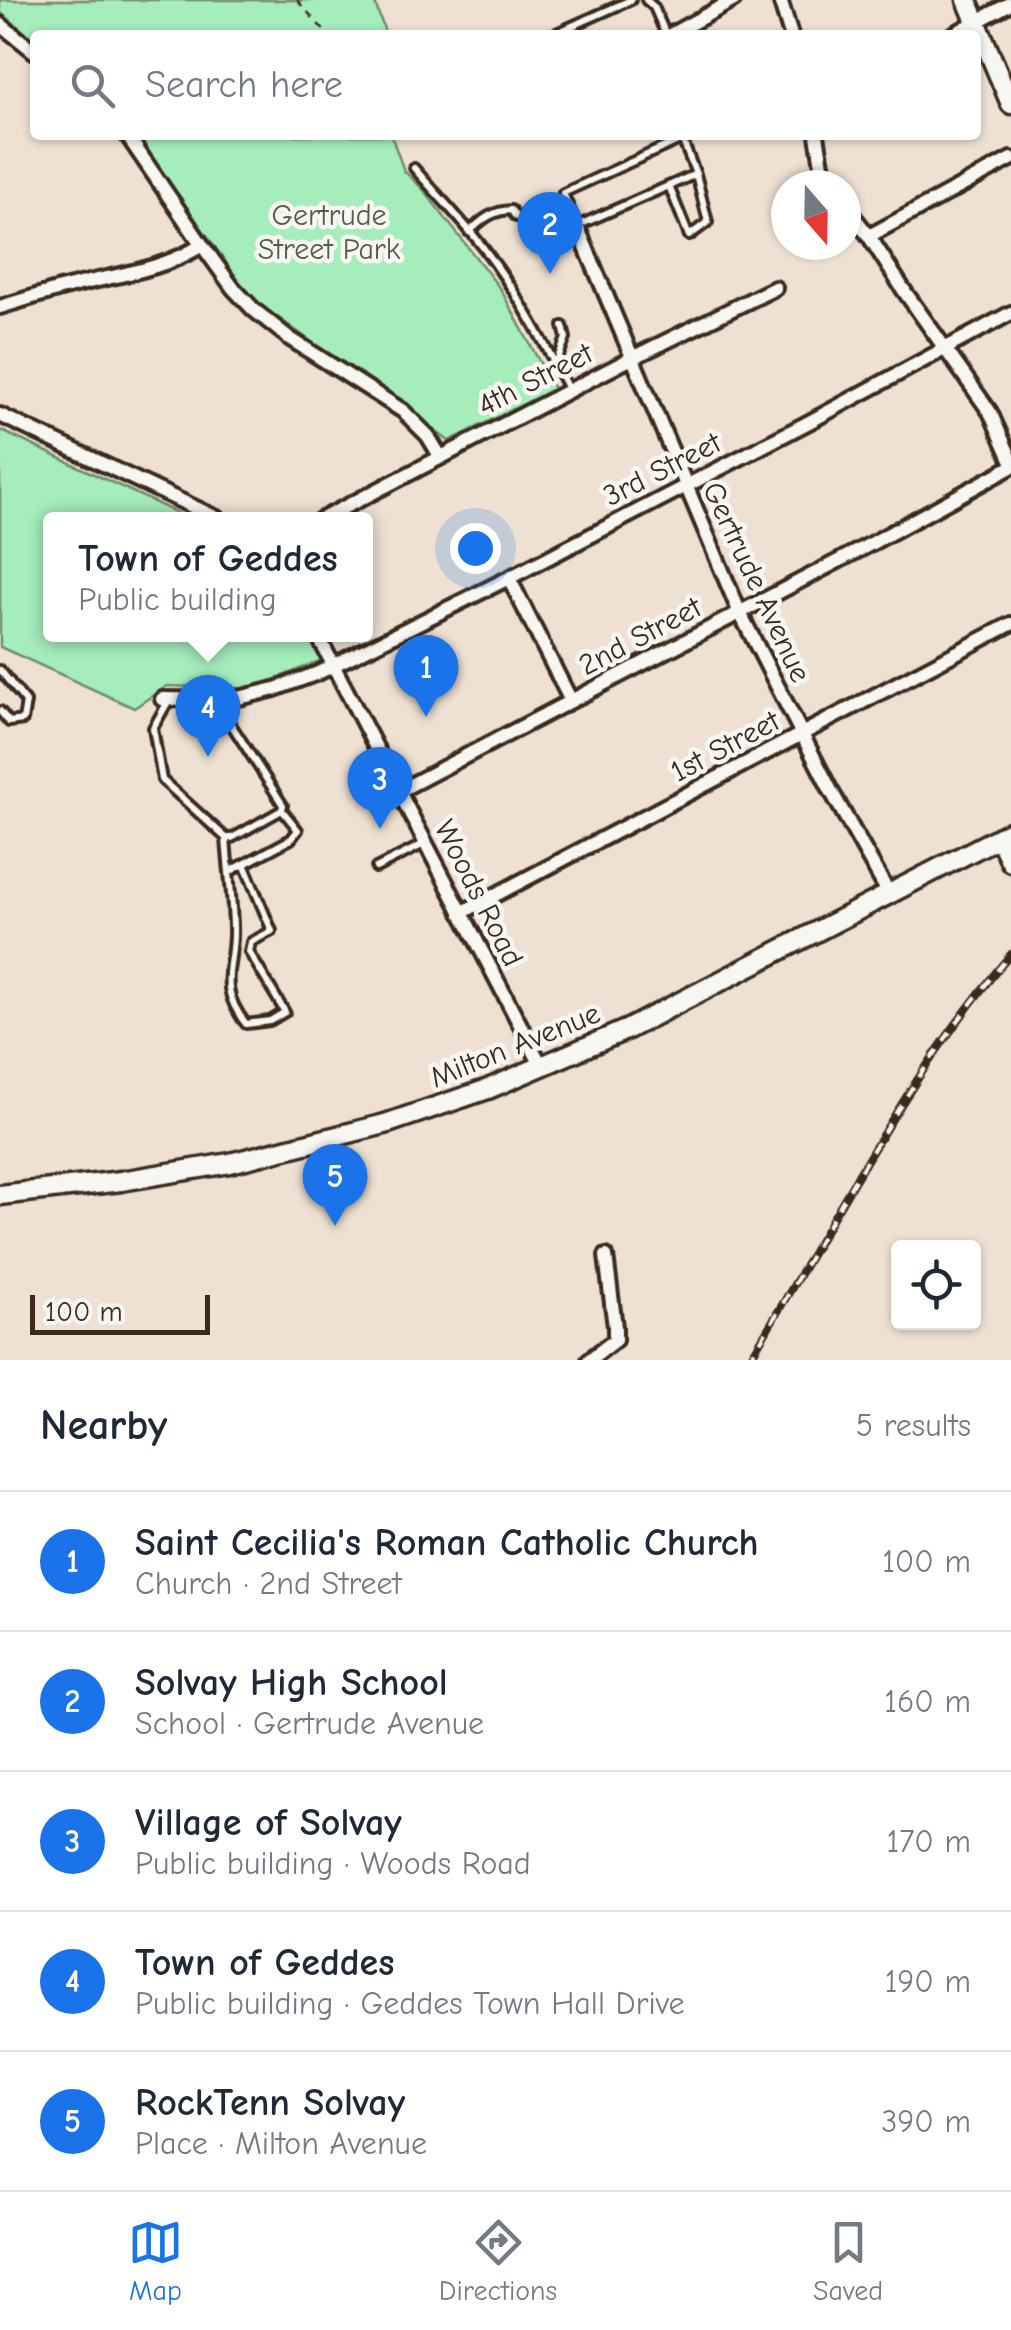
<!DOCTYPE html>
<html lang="en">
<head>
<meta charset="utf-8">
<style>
	body { margin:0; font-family:"Comic Neue",sans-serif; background:#f6f6f7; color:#1f2937 }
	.controls { position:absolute; right:30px; bottom:30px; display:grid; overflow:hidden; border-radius:10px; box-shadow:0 2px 8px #0004 }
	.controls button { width:90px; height:90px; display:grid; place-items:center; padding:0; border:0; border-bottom:2px solid #e0e1e3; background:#fff; color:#1f2937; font:50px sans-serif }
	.compass { position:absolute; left:771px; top:170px; width:90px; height:90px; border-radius:50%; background:#fff; box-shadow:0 2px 8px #0004; rotate:160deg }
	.scale { position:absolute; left:30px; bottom:25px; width:180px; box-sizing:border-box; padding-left:10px; border:5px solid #3b2a1e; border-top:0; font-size:28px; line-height:35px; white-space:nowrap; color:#3b2a1e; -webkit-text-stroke:8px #f6f6f2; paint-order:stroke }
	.you { position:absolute; left:475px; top:548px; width:35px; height:35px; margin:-25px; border:8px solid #fff; border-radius:50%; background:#1a73e8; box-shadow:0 0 0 15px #1a73e833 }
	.badge { display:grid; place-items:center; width:65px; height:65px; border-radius:50%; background:#1a73e8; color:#fff; font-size:32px; font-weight:700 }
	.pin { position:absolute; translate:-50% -82px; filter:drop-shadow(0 2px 5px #0008) }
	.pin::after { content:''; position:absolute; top:52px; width:35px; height:30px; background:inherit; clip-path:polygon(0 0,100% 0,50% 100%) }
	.popup { position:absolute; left:43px; top:512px; width:330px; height:130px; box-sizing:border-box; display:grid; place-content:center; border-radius:10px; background:#fff; filter:drop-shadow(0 2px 8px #0005); font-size:32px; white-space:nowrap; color:#747a83 }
	.popup b { font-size:38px; color:#1f2937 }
	.popup::after { content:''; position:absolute; left:50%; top:100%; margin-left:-20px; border:20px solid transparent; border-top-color:#fff }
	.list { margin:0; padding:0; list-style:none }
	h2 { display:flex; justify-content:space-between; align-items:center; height:130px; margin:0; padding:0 40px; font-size:42px }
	h2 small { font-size:32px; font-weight:400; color:#747a83 }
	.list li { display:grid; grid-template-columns:65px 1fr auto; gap:30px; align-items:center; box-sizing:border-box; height:140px; padding:0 40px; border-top:2px solid #e0e1e3 }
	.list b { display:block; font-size:38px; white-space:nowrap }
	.list p { margin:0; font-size:32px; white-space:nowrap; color:#747a83 }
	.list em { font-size:32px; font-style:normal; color:#747a83 }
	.icon { flex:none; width:55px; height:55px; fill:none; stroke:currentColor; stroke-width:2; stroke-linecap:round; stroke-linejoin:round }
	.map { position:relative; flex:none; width:1011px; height:1360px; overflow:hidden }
	.search { position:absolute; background:#fff; box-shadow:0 2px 8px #0004; left:30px; right:30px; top:30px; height:110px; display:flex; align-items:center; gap:25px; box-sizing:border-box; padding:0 35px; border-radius:10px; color:#747a83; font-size:38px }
	.sheet { height:830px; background:#fff }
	nav { display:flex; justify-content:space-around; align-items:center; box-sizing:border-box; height:140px; border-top:2px solid #e0e1e3; background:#fff; font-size:28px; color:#747a83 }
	nav a { display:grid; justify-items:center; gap:5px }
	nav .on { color:#1a73e8 }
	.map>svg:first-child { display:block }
</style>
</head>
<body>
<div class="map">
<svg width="1011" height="1360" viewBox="0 0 1011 1360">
	<rect width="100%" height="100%" fill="#eee1d3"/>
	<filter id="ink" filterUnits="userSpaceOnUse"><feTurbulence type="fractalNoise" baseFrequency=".01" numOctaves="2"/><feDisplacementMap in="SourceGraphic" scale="20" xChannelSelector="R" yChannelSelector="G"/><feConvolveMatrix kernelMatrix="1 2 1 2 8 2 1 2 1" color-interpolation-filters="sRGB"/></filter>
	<g filter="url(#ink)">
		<path fill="#a5edbb" stroke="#708c6c" stroke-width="2.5" d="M0,0H374L386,35H35V40L0,12Z
			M136,135H391L404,171L422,188L501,290L554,389L449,441L251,298Z
			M0,430L190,519L51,520V634L308,635L322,660L251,689L167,686L134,708L0,647Z"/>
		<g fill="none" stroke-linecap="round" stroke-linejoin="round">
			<defs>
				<path id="lane" d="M646,0L654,7L666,35
					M552,35L631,0
					M682,139L696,174L577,226L563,193Z
					M414,168C438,196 464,222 485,250C518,294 543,340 568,389
					M669,186L689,236L708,222L696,174
					M469,232C483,219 492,211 511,210L516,217
					M556,363L566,338L563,326
					M0,670L26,702L23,720L9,722L0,711
					M169,700L153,728L162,780L226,838H232L282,810L283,805L216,701
					M226,838C228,867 232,896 233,926C235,968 215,984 246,1024L270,1021L285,1012L249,952L251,942L272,931L244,864
					M376,868L424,844
					M229,872L291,839L298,830L282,810"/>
				<path id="street" d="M780,0L791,35
					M0,24L35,52
					M670,35L734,0
					M952,35L1011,3
					M127,135L202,245L233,288L254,310L289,338L403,411L428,436L440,456
					M817,135L823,171L830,185
					M846,207L869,236L905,292L990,412L1011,459
					M577,226L739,611L830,789L889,894
					M869,236L1011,159
					M0,307C23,300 45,293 68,287C113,275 162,271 202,245
					M0,415L221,520
					M320,520L632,358L775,288
					M509,578L571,701
					M317,634L542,1067
					M162,699L224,700L243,697L275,689L318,673L509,578L811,421L1011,313
					M399,791L865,547L1011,467
					M461,913L1011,624
					M589,1360L615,1340V1327L606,1256"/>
				<path id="secondary" d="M967,0L1011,104
					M999,837L1011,862
					M0,1195L121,1181L230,1163L385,1124L488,1089L628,1029L1011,831"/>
			</defs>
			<use href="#lane" stroke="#3b2a1e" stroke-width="14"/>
			<use href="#street" stroke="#3b2a1e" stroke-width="20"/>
			<use href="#secondary" stroke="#3b2a1e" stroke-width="25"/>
			<path stroke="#3b2a1e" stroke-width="2.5" stroke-dasharray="8 8" stroke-linecap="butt" d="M297,0L328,35"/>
			<use href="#lane" stroke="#f6f6f2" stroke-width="6"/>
			<use href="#street" stroke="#f6f6f2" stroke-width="12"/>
			<use href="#secondary" stroke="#f6f6f2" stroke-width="18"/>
			<defs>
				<path id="rail" d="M749,1360C833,1223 906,1076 1011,954"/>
			</defs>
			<use href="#rail" stroke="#3b2a1e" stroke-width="8"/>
			<use href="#rail" stroke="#f6f6f2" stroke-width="4" stroke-dasharray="11" stroke-linecap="butt"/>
		</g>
	</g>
	<g text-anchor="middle" stroke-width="9" stroke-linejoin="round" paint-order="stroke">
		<g font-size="30" fill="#565b45" stroke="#f6f6f2">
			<text x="329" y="225">Gertrude<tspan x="329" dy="34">Street Park</tspan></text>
		</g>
		<g font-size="30" fill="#3b2a1e" stroke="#f6f6f2">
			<text transform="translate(535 379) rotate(-27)" y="10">4th Street</text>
			<text transform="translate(662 469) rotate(-27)" y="10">3rd Street</text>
			<text transform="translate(757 582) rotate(65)" y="10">Gertrude Avenue</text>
			<text transform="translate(640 636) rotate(-28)" y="10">2nd Street</text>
			<text transform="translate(725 746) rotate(-28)" y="10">1st Street</text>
			<text transform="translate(479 893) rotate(63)" y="10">Woods Road</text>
			<text transform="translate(515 1045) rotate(-22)" y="10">Milton Avenue</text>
		</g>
	</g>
</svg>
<div class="controls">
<button><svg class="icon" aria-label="locate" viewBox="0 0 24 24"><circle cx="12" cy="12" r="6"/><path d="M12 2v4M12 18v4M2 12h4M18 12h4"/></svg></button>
</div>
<svg class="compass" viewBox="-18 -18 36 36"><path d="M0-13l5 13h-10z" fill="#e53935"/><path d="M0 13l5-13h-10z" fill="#747a83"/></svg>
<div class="scale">100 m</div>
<div class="you"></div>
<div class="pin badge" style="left:426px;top:717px">1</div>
<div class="pin badge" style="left:550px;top:274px">2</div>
<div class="pin badge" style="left:380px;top:829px">3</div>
<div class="pin badge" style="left:208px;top:757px">4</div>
<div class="popup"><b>Town of Geddes</b>Public building</div>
<div class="pin badge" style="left:335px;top:1226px">5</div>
<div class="search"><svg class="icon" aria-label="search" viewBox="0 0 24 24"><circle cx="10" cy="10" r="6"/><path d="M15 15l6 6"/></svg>Search here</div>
</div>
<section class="sheet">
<h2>Nearby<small>5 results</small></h2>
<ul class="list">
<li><span class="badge">1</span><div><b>Saint Cecilia's Roman Catholic Church</b><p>Church · 2nd Street</p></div><em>100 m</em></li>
<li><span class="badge">2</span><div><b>Solvay High School</b><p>School · Gertrude Avenue</p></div><em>160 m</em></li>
<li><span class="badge">3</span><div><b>Village of Solvay</b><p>Public building · Woods Road</p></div><em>170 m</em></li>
<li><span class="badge">4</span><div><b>Town of Geddes</b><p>Public building · Geddes Town Hall Drive</p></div><em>190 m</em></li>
<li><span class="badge">5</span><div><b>RockTenn Solvay</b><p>Place · Milton Avenue</p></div><em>390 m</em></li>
</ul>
</section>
<nav>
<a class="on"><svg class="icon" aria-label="map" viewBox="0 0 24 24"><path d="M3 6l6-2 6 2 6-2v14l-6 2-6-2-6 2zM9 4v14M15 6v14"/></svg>Map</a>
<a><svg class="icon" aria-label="directions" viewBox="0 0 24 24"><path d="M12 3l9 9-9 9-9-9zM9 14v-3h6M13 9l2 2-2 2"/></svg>Directions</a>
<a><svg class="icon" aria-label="saved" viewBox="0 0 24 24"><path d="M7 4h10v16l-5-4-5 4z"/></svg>Saved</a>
</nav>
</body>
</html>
